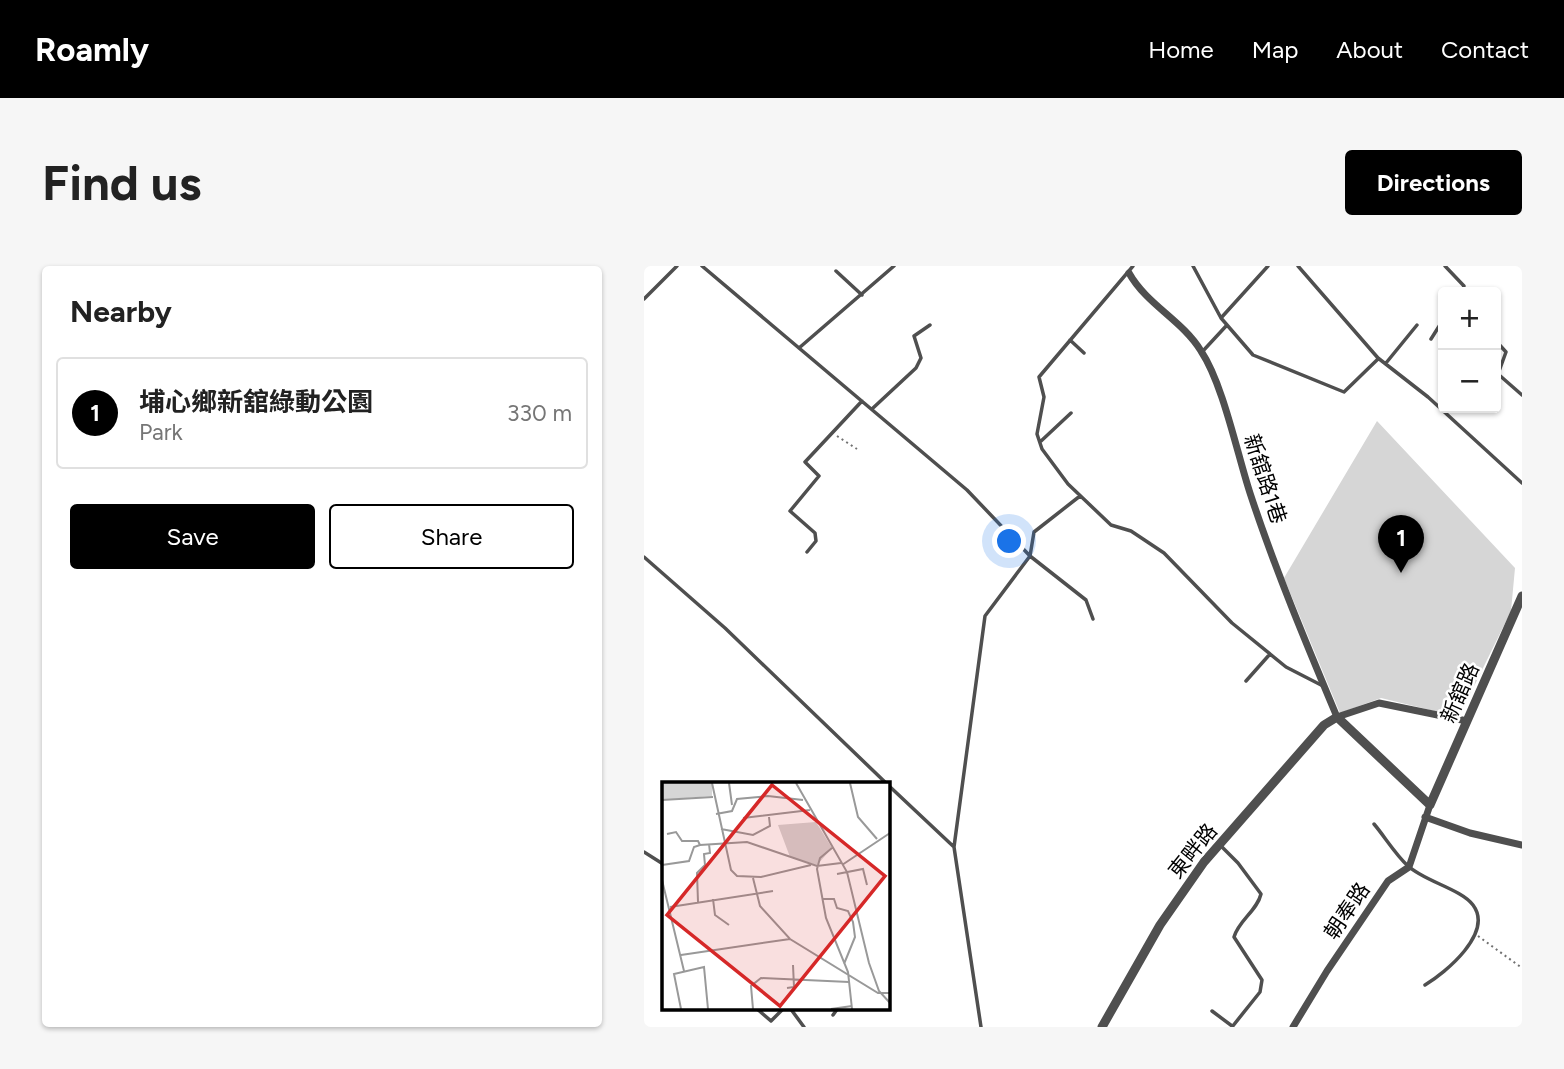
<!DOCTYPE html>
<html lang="en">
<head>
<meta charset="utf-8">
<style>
	body { margin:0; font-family:Figtree,"Noto Sans TC",sans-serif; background:#f6f6f6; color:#222 }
	.controls { position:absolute; right:21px; top:21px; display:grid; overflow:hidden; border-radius:7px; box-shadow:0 2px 5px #0004 }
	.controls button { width:63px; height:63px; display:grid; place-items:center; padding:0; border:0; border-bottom:2px solid #e0e0e0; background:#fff; color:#222; font:35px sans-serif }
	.you { position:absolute; left:366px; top:276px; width:24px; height:24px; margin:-18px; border:5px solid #fff; border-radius:50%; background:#1a73e8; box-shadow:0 0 0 10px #1a73e833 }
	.badge { display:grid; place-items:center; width:46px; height:46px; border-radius:50%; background:#000; color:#fff; font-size:23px; font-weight:700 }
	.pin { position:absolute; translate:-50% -58px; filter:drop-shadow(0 2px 4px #0008) }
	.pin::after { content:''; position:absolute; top:37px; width:24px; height:21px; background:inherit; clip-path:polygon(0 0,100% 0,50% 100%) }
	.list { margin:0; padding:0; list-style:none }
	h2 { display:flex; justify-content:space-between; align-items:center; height:91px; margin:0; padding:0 28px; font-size:30px }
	h2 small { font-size:23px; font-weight:400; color:#767676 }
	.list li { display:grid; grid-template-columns:46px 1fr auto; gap:21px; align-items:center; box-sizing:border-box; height:112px; margin:0 14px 14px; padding:0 14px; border:2px solid #e0e0e0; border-radius:7px }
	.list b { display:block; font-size:26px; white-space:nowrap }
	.list p { margin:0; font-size:23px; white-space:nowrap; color:#767676 }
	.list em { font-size:23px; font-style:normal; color:#767676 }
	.actions { display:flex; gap:14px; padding:21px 28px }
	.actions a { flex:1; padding:16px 0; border:2px solid #000; border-radius:7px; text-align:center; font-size:24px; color:#000 }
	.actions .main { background:#000; color:#fff }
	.map { position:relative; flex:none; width:878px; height:761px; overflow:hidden; border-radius:7px }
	header { display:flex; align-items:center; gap:42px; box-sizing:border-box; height:98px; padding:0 35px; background:#000; color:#fff }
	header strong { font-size:33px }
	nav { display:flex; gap:38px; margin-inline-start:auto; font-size:24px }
	.intro { display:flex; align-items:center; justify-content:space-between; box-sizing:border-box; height:168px; padding:0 42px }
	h1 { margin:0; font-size:49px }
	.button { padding:18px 32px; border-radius:7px; background:#000; color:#fff; font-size:24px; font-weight:700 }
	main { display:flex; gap:42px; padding:0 42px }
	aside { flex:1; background:#fff; border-radius:7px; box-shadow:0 2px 5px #0004 }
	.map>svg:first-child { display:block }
</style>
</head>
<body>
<header>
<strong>Roamly</strong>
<nav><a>Home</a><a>Map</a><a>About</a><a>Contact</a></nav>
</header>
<div class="intro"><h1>Find us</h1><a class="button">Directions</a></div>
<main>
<aside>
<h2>Nearby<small></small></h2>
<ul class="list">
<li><span class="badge">1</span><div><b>埔心鄉新舘綠動公園</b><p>Park</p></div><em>330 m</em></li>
</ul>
<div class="actions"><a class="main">Save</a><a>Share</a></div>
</aside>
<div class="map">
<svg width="878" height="761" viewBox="0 0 878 761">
	<rect width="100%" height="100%" fill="#fff"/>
	<path fill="#d6d6d6" d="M733,155L871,302L867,345L815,451L737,432L696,447L640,312Z"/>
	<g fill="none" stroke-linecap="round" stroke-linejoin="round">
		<path stroke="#717171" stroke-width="2" stroke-dasharray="2 3.5" stroke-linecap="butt" d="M193,170L213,183
			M834,670L878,702"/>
		<path stroke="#4f4f4f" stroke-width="3.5" d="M58,0L323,224L386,290L442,334L449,353
			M489,0L395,111L400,131L393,168L398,183L424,218L467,259L487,265L520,287L588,357L642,401L679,420
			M549,0L577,52L609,89L700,126L734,93
			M654,0L734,92L784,131L878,217
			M801,0L820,20L818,26
			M192,5L218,29
			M0,33L33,0
			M577,52L624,0
			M787,73L799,54
			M426,74L440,87
			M852,75L862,86L854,108L878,129
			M155,82L250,0
			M558,86L583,59
			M742,97L773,59
			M229,142L272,102L277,92L270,70L286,59
			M396,176L427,147
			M163,286L172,275L171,267L146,245L175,210L161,196L218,135
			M0,291L81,362L243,518
			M602,415L626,388
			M243,518L310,581
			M730,558C741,571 751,588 764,600C780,615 817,623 829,639C850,667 801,707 781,719
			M577,580L594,597L617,628C613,645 595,654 590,671L618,714L616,726L588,761
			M0,586L19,598
			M112,742L127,755L140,742
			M146,742L160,761
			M568,745L588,760
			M189,749L194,742
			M337,761L310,581L341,350L386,290L390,266L436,230"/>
		<path stroke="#4f4f4f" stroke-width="7" d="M485,7C503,39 538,54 557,85C579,118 593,187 606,227C631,303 662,377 693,451L735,437L823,455
			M781,551L826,567L878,579
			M649,761L683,705L744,615L765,601L786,539"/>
		<path stroke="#4f4f4f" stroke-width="9" d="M458,761L516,659L560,596L680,459L693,451L786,539L878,330"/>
	</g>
	<g text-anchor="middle" stroke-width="5" stroke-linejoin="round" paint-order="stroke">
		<g font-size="21" fill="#000" stroke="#fff">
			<text transform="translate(621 213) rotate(72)" y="7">新舘路1巷</text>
			<text transform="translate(816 427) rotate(-66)" y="7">新舘路</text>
			<text transform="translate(549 585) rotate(-51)" y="7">東畔路</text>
			<text transform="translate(703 645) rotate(-56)" y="7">朝奉路</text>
		</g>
	</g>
	<g transform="translate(18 516)">
		<rect width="228" height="228" fill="#fff"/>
		<path d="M0,1H50V14L0,18ZM154,40L170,66L155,83L128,75L116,43Z" fill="#d6d6d6"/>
		<path fill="none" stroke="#999" stroke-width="2" d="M50,1L69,88L75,94L99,95L149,83M67,1L70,23M134,1L185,90L207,181L217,209L228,221M188,1L196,35L215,57M0,18L51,15M54,32L70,29L75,17L106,14L141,18M81,36L148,28M59,47L91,53L108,44L107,35M5,52L14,50L20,59H36L38,63M170,66L158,76L155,87L164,136L186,190L190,227M0,83L27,79L32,65L38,63L85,60L155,84L179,81M180,83L228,51M175,92L201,87L205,103M91,96L98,124L128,157L216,211H228M0,98L22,189M51,117L53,133L67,143M160,117H172L175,126L186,129L191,140L193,155L182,182M36,120L35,91L43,83L42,72L48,71L47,62M8,125L111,109M19,173L128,157M125,206L132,205L131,183M19,227L12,192L42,185L46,227M91,227L89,204L99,196L187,200M169,227L190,224"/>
		<path fill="#d62828" fill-opacity="0.15" stroke="#d62828" stroke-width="3.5" d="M110,3L223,94L118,224L5,133Z"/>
		<rect width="228" height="228" fill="none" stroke="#000" stroke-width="3.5"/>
	</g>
</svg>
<div class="controls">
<button>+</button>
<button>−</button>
</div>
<div class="you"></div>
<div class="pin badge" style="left:757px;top:307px">1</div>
</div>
</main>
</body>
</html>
